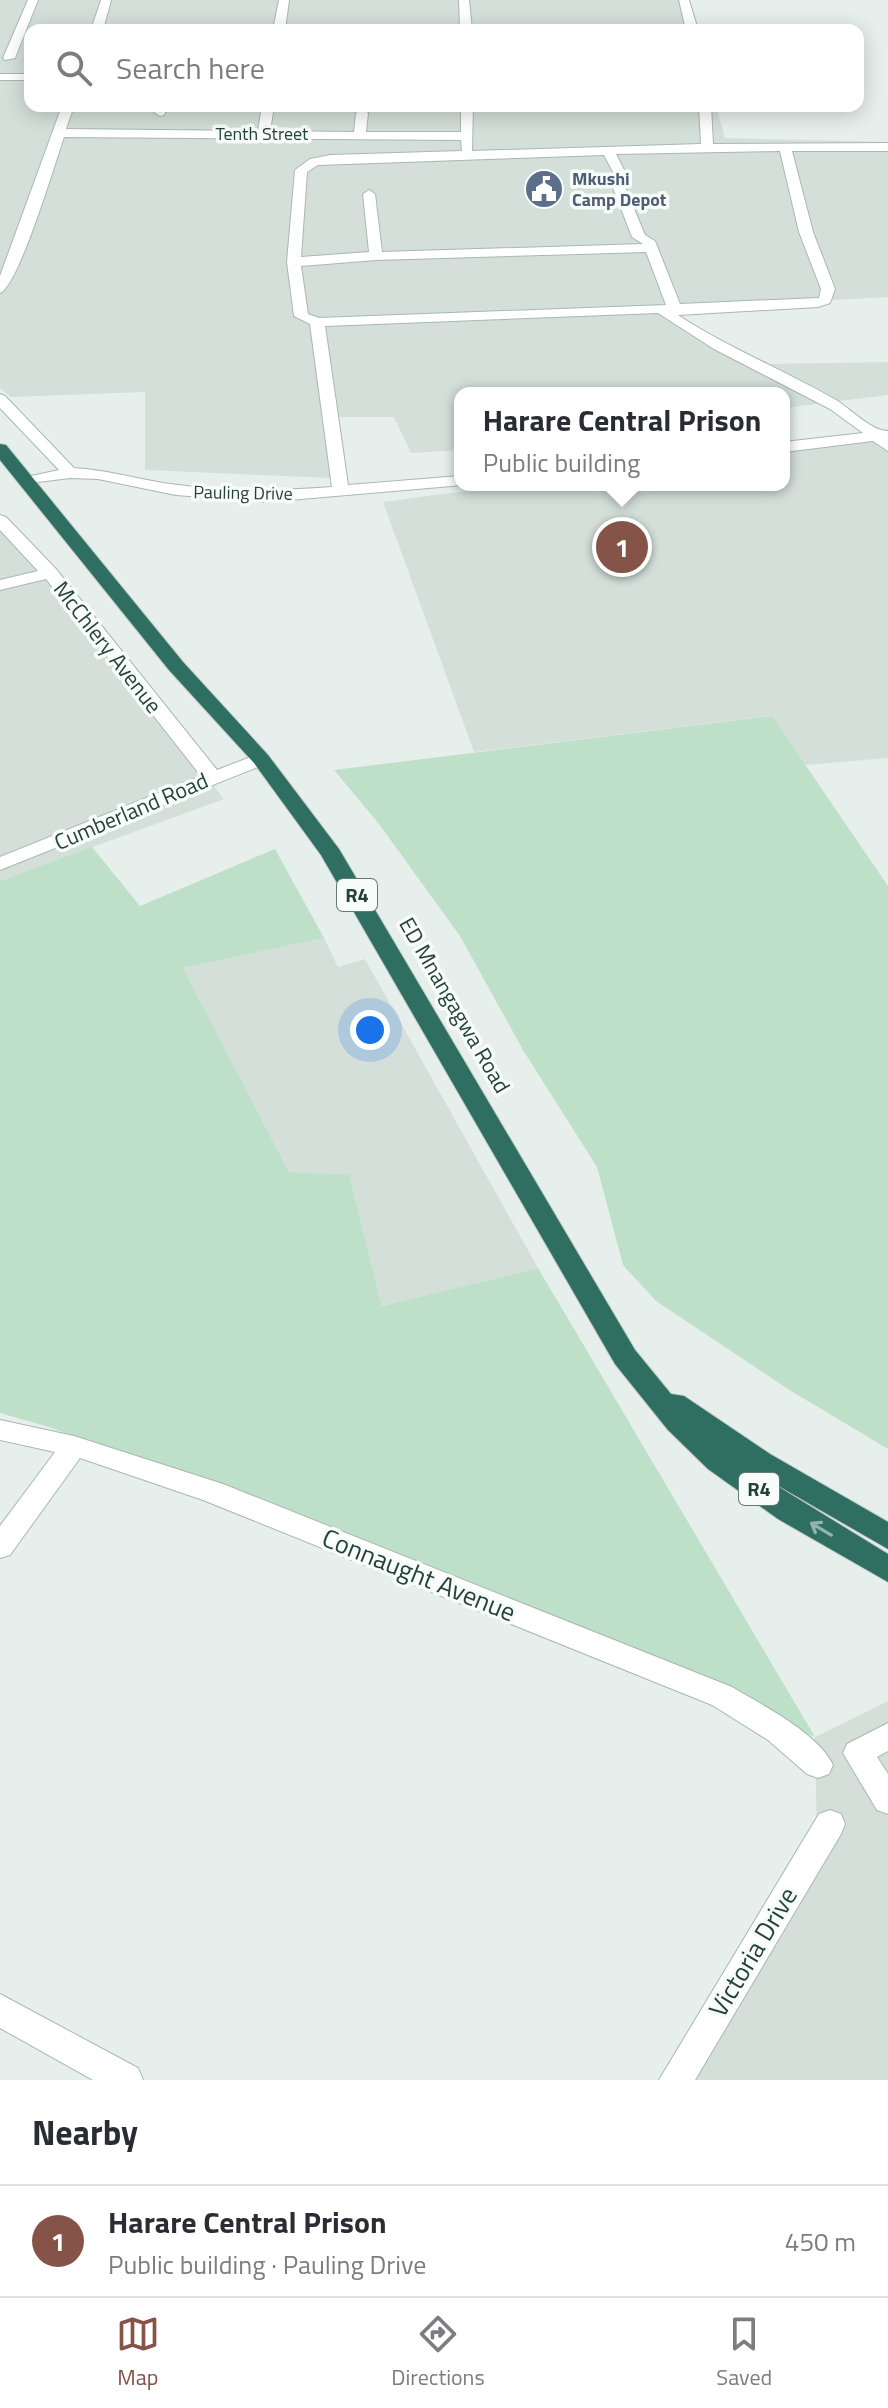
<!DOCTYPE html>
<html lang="en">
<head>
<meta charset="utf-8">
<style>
	body { margin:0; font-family:"Titillium Web",sans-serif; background:#f2f2f3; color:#2b2b33 }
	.you { position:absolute; left:370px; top:1030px; width:28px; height:28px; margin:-20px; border:6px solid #fff; border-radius:50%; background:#1a73e8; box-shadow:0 0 0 12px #1a73e833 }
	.badge { display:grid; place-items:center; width:52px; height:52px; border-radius:50%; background:#855347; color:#fff; font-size:26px; font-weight:700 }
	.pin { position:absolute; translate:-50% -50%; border:4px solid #fff; box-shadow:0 2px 8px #0006 }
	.popup { position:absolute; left:454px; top:387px; width:336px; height:104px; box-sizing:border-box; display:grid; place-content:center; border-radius:16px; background:#fff; filter:drop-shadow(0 2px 6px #0005); font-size:26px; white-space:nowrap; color:#7c7c81 }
	.popup b { font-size:30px; color:#2b2b33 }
	.popup::after { content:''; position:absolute; left:50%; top:100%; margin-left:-16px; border:16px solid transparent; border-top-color:#fff }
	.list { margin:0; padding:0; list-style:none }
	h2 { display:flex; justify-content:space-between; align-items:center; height:104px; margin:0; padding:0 32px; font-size:34px }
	h2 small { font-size:26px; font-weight:400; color:#7c7c81 }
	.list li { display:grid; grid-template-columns:52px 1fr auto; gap:24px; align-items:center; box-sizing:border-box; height:112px; padding:0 32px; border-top:2px solid #e1e1e2 }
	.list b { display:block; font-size:30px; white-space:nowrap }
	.list p { margin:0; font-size:26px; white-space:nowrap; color:#7c7c81 }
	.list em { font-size:26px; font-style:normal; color:#7c7c81 }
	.icon { flex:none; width:44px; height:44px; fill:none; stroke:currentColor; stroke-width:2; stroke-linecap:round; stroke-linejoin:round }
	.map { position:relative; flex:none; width:888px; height:2080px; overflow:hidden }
	.search { position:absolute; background:#fff; box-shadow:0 4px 20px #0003; left:24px; right:24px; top:24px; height:88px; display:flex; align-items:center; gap:20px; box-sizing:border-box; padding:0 28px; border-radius:16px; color:#7c7c81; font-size:30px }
	.sheet { height:216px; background:#fff }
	nav { display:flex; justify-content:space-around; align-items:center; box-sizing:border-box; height:112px; border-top:2px solid #e1e1e2; background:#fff; font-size:22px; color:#7c7c81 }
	nav a { display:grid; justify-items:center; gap:4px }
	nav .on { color:#855347 }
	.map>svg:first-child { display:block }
</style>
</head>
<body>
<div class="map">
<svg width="888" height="2080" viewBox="0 0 888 2080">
	<rect width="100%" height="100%" fill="#e6efeb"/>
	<path fill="#d4dfda" d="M0,0H690L697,30H30V106H716L725,138L888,142V297L662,309L770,364L888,362V395L784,408V393H460V450L411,453L394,417H332L330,478L145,470V392L11,397L0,388Z
		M888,435V758L805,765L771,716L474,752L383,502L511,485H784V449Z
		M0,520L224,799L0,881Z
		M324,938L338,967L365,959L538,1268L382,1306L349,1176L289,1172L183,968Z
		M888,1701V2080H691L817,1846L815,1737Z"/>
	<path fill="#bfe0c8" d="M772,716L888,886V1449L791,1391L656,1301L623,1265L597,1167L523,1050L460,936L379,824L334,770Z
		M92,847L140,906L275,849L324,938L183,968L289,1172L349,1175L382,1306L538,1268L815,1737L312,1529L49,1427L0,1413V881Z"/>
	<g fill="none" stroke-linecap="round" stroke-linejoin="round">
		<defs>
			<path id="minor" d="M28,0H38L15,58L5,60L3,58Z
				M101,0H111L103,30H91Z
				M279,0H289L285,30H273Z
				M459,0H469L472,30H460Z
				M679,0H689L698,30H686Z
				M0,74H30V80H0Z
				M62,106H74L66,129L258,131L262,106H274L270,131L354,132L356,113L362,109L368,113L366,132H461V106H473L472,151L701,144L699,106H711L713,144L888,143V151H792L813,232L835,289L830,303L818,307L678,315C728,348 784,370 836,400C851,409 871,431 888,431V451L873,441L784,452V442L863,433L830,409L714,349L658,313L325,326L348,485L460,476V485H463L266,502L176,495L98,479L70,478L22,484V478L59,470L0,408V394L5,396L74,468C110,470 143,481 178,485C230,492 280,491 332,487L310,324L294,316L287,262L295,170L310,159L330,155L462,151L461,140L64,137C55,163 19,285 0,293V276ZM780,151L799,232L821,289L819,298L680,304L655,241L645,235L622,180L626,174L616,154ZM604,155L614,174L610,180L632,237L643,244L382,252L375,194L369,190L363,194L369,252L301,257L307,172L318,165ZM646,252L666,305L319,318L308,314L301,266L376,260Z
				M156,106H168L164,115L160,116L154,112Z
				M0,515L6,517L56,569L217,770L261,753L270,759L268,763L0,870V857L201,776L46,579L0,590V580L38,571L0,530Z
				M0,1420L74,1436L223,1484L732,1687C762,1705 818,1733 833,1765L829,1774L818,1778L807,1774L768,1740L712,1705L203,1500L80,1458L10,1555L0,1558V1526L55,1452L0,1440Z
				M888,1723V1751L877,1757L888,1774V1814L877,1810L843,1753L847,1744Z
				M830,1810L841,1814L845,1824L841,1834L695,2080H659L819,1814Z
				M0,1994L138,2068L143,2080H93L0,2028Z"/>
			<path id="highway" d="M0,444L6,445L183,662L268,755L339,849L635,1350L671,1394L684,1396L770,1454L888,1522V1549L761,1476L888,1554V1582L778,1519L708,1469L668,1430L615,1364L321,855L254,763L169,670L0,460Z"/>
		</defs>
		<use href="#minor" stroke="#a8b8b2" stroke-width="2"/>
		<use href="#highway" stroke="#c2cac8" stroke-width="2"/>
		<use href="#minor" fill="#fff" fill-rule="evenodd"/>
		<use href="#highway" fill="#2f6f62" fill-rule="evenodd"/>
	</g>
	<defs><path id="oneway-shaft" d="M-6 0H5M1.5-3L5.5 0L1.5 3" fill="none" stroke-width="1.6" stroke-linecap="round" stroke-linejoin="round" transform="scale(2)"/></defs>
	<use stroke="#93b5ae" href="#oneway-shaft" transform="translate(821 1529) rotate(-149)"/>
	<defs>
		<symbol id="civic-disc" viewBox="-11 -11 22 22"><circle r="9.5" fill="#5c6f8a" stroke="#f7fbf9"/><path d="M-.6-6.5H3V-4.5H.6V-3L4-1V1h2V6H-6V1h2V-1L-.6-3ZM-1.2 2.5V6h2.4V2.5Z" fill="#fff"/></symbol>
	</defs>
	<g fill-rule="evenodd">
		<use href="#civic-disc" x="522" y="167" width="44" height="44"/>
	</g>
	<g text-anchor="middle" stroke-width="7" stroke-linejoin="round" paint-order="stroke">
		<g font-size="18" fill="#24423a" stroke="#f7fbf9">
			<text x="262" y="140">Tenth Street</text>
			<text transform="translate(243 493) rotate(1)" y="6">Pauling Drive</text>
		</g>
		<g font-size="18" font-weight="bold" fill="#4e5e75" stroke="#f7fbf9" text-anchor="start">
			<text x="572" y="185">Mkushi<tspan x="572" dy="21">Camp Depot</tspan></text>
		</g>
		<g fill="#f7fbf9" stroke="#637a73" stroke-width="2">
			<rect x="337" y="879" width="40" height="32" rx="6"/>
			<rect x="739" y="1473" width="40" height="32" rx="6"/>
		</g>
		<g font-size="20" font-weight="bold" fill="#24423a">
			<text x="357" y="902">R4</text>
			<text x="759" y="1496">R4</text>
		</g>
		<g font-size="22" fill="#24423a" stroke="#f7fbf9">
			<text transform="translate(108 647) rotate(52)" y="8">McChlery Avenue</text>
			<text transform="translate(131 811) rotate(-23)" y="8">Cumberland Road</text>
			<text transform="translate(455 1005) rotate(60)" y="8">ED Mnangagwa Road</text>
		</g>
		<g font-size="26" fill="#24423a" stroke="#f7fbf9">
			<text transform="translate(419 1575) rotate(22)" y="9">Connaught Avenue</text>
			<text transform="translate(753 1952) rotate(-59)" y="9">Victoria Drive</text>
		</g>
	</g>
</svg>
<div class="you"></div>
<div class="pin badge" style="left:622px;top:547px">1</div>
<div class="popup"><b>Harare Central Prison</b>Public building</div>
<div class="search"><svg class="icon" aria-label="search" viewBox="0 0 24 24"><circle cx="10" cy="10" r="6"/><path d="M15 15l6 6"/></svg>Search here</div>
</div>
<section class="sheet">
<h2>Nearby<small></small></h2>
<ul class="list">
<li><span class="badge">1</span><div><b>Harare Central Prison</b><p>Public building · Pauling Drive</p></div><em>450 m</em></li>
</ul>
</section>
<nav>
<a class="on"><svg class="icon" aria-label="map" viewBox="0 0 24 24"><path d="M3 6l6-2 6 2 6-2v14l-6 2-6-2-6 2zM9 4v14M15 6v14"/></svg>Map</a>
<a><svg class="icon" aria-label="directions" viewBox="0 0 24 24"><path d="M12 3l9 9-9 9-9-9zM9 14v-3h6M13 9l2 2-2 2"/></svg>Directions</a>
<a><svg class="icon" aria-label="saved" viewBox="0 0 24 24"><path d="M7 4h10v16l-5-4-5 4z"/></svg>Saved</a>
</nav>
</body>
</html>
